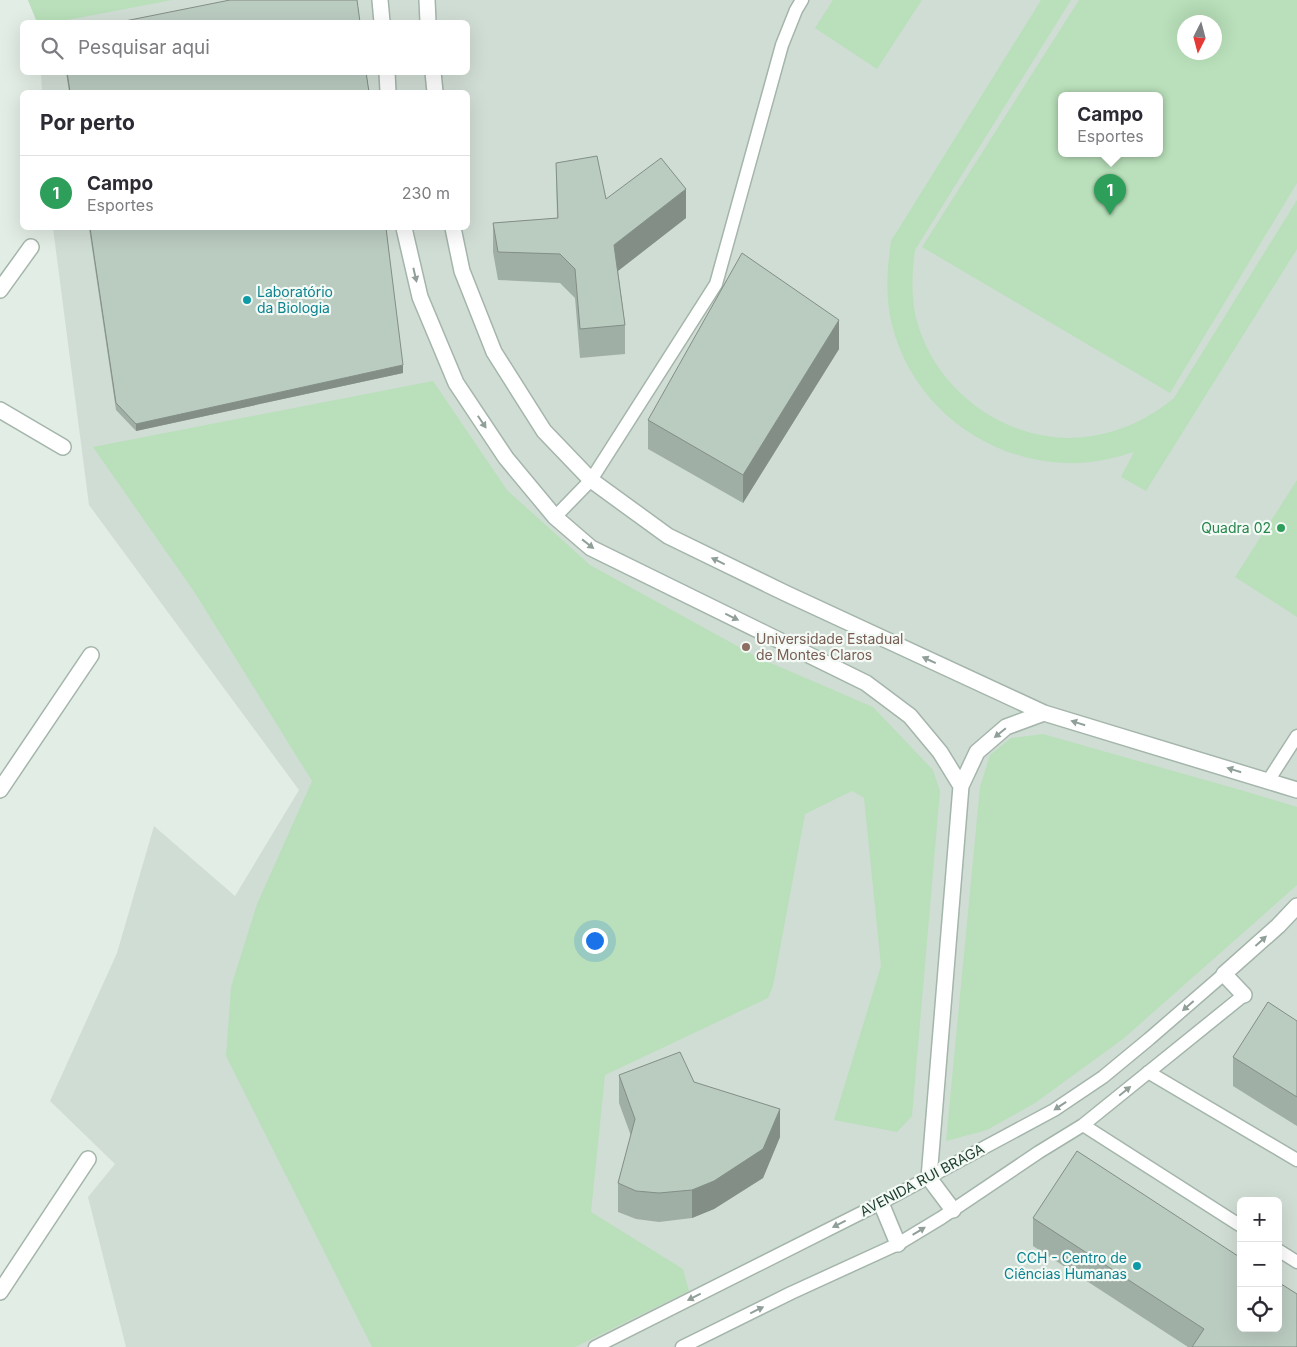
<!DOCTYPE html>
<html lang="pt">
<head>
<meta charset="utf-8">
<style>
	body { margin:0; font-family:Inter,sans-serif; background:#f7f7f7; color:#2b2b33 }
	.controls { position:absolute; right:15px; bottom:15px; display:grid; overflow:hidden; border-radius:8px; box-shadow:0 5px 20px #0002 }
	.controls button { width:45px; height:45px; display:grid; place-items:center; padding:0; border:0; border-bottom:1px solid #e1e1e2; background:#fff; color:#2b2b33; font:25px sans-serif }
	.compass { position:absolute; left:1177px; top:15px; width:45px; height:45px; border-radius:50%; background:#fff; box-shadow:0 5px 20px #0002; rotate:186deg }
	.you { position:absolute; left:594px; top:940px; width:18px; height:18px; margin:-12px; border:4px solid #fff; border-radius:50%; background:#1a73e8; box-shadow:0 0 0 8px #1a73e833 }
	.badge { display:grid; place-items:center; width:32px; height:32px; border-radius:50%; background:#b45309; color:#fff; font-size:16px; font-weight:700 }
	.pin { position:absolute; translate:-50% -41px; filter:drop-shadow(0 1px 2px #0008) }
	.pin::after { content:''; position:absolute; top:26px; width:18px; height:15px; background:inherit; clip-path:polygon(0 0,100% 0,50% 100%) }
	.popup { position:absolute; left:1058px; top:92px; width:105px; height:65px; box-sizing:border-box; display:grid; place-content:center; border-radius:8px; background:#fff; filter:drop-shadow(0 1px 4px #0005); font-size:16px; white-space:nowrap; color:#7c7c81 }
	.popup b { font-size:19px; color:#2b2b33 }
	.popup::after { content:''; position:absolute; left:50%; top:100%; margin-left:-10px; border:10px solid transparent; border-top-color:#fff }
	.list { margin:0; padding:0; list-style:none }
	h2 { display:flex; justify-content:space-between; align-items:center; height:65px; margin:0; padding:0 20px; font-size:21px }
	h2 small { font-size:16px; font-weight:400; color:#7c7c81 }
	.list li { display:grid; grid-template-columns:32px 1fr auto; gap:15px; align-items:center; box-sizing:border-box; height:75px; padding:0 20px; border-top:1px solid #e1e1e2 }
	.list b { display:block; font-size:19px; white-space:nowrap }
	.list p { margin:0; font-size:16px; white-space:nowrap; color:#7c7c81 }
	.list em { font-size:16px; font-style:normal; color:#7c7c81 }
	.icon { flex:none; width:28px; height:28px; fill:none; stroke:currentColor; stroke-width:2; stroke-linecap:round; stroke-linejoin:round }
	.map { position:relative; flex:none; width:1297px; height:1347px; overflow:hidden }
	.search { position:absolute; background:#fff; box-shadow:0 5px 20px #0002; left:20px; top:20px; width:450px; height:55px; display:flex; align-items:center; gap:12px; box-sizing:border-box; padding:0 18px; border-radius:8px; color:#7c7c81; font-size:19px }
	.panel { position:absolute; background:#fff; box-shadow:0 5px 20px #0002; left:20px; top:90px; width:450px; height:140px; border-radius:8px }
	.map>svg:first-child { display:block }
</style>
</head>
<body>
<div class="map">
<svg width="1297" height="1347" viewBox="0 0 1297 1347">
	<rect width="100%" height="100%" fill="#e2ede5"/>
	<path fill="#d0ddd4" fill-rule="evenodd" d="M28,0H1297V1347H126L88,1197L115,1164L50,1101L117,953L154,826L235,896L299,790L89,505L53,228H468V92H42L41,73L468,72V22H37ZM1184,22H1214V52H1184ZM1061,96H1159V154H1061ZM1241,1201H1278V1328H1241Z"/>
	<path fill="#b9e0ba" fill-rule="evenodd" d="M28,0H172L57,22H37Z
		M833,0H922L877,69L815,28Z
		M1041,0H1071L915,250C912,273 911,296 916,318C935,394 1014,449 1092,436C1124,431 1149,418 1174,398L1297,200V249L1146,491L1121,477L1134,452C1112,459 1090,464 1067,463C985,461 912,405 892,325C885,296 887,270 891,241Z
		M1079,0H1297V183L1170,393L922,247ZM1214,22V52H1184V22ZM1061,96H1159V154H1061Z
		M433,381L507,490L590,565L759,658L873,707L933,770L940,791L912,1116L897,1132L834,1120L881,966L864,798L852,791L805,814L773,986L768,998L605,1075L591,1212L683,1269L689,1291L575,1347H372L226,1056L231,987L257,904L312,781L195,593L93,447Z
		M1297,480V617L1235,577Z
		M1043,734L1244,791L1297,807V885L1123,1039L1035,1103L987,1130L946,1141L980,787L990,755L1011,738Z"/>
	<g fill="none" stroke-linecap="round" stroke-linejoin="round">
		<defs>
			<path id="lane" d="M555,517L591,480L716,284L782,45L796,10L802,0
				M1268,781L1297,736
				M1148,1072L1297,1160
				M1083,1125L1241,1226
				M1278,1250L1297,1262
				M595,1347L881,1203L1054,1110L1103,1077L1149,1039L1224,974
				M682,1347L791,1293L898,1244L941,1218L1039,1152L1083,1125L1244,995"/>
			<path id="street" d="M380,0L382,22
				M427,0L428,22
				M387,72L388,92
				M433,72L435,92
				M404,228L420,297L456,383L506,458L555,517L591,548L866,683L910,716L940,752L961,786L929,1178L953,1210
				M453,228L462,271L494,352L544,431L591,480L668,536L785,593L1044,713L1297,790
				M0,290L31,247
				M0,410L63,447
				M961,786L977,752L1006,727L1044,713
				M0,790L91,655
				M1244,995L1224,974L1278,926L1297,906
				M881,1203L898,1244
				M0,1292L88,1159"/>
		</defs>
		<use href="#lane" stroke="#a4b5ab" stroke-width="15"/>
		<use href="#street" stroke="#a4b5ab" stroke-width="18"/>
		<use href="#lane" stroke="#fff" stroke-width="12"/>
		<use href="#street" stroke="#fff" stroke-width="15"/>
	</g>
	<path fill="#a0afa5" d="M66,72H366L369,92H69Z
		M556,163L606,199L686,218L618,271L625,325V354L580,358L575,298L560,283L498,280L493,252V223L557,218Z
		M89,228H386L403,373L136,431L116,410Z
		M839,349L743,503L648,449V420Z
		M1297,1021V1126L1233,1086V1057Z
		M619,1075L694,1082L780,1137L763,1178L714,1209L692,1218L659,1222L636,1219L618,1212V1183L631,1136L619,1103Z
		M1033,1218L1297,1347H1188L1033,1246Z"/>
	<path fill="#828e86" d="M686,189V218L614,274V245Z
		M839,320V349L743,503V475Z
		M403,365V373L136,431V424Z
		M780,1109V1137L763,1178L714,1209L692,1218V1190Z"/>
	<path fill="#bacbc0" stroke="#828e86" d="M230,0H357L360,22H120Z
		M67,72H366L369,92H70Z
		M597,156L606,199L661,158L686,189L614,245L625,325L580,329L575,269L560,254L498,252L493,223L558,218L556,163Z
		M90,228H386L403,365L136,424L116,403Z
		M742,253L839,320L743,475L648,420Z
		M1268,1002L1297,1021V1097L1233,1057Z
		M680,1052L694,1082L780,1109L763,1149L714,1181L692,1190L659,1193L636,1191L618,1183L635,1119L619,1075Z
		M1077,1151L1241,1258V1328H1278V1282L1297,1294V1347H1192L1204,1329L1033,1218Z"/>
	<defs><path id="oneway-solid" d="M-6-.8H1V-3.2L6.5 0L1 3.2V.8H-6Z" transform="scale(1.25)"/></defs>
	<g fill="#909f98">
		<use href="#oneway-solid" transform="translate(415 275) rotate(77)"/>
		<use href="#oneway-solid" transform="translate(482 422) rotate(56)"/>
		<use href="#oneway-solid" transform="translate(588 544) rotate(38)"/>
		<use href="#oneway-solid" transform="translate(718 561) rotate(-154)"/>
		<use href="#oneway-solid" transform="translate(732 617) rotate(26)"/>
		<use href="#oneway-solid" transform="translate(929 660) rotate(-155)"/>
		<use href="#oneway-solid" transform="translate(1078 723) rotate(-163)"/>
		<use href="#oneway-solid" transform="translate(1000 733) rotate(141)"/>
		<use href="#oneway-solid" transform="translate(1234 770) rotate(-163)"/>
		<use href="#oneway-solid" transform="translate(1261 941) rotate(-42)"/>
		<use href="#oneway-solid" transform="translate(1188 1006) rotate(139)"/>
		<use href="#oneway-solid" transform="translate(1125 1091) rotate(-39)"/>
		<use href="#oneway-solid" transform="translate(1060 1106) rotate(146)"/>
		<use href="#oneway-solid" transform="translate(839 1224) rotate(153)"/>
		<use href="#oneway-solid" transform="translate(919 1231) rotate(-31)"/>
		<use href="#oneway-solid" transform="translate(694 1297) rotate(153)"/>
		<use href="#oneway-solid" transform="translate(757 1310) rotate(-26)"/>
	</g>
	<g fill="#0f9aa8" stroke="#f3f9f4" stroke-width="2">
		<circle cx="247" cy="300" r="5"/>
		<circle cx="1137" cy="1266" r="5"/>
	</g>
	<circle fill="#2e9e5b" stroke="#f3f9f4" stroke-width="2" cx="1281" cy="528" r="5"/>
	<circle fill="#8d6e63" stroke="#f3f9f4" stroke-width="2" cx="746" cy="647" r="5"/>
	<g text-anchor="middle" stroke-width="4.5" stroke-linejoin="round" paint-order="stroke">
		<g font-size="14" fill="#0d838f" stroke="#f3f9f4" text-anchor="start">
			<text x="257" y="297">Laboratório<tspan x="257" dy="16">da Biologia</tspan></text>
			<text x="1127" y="1263" text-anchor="end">CCH - Centro de<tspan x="1127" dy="16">Ciências Humanas</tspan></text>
		</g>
		<g font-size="14" fill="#27864d" stroke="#f3f9f4" text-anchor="end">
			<text x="1271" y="533">Quadra 02</text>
		</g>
		<g font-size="14" fill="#785e54" stroke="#f3f9f4" text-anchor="start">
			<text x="756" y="644">Universidade Estadual<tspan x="756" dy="16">de Montes Claros</tspan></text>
		</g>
		<g font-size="14" fill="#203f30" stroke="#f3f9f4">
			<text transform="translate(922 1180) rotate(-28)" y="5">AVENIDA RUI BRAGA</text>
		</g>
	</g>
</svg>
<div class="controls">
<button>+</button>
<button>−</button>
<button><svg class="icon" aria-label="locate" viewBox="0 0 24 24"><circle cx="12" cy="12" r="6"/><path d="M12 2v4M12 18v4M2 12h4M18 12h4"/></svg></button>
</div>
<svg class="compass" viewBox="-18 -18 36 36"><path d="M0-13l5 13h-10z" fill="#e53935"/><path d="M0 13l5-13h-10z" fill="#7c7c81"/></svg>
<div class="you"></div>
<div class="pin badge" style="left:1110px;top:215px;background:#2e9e5b">1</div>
<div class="popup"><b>Campo</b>Esportes</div>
<div class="search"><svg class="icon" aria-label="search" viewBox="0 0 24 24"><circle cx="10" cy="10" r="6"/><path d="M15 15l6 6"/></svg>Pesquisar aqui</div>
<section class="panel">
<h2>Por perto<small></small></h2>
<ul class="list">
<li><span class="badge" style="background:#2e9e5b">1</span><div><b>Campo</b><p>Esportes</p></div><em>230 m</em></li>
</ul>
</section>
</div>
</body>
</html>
